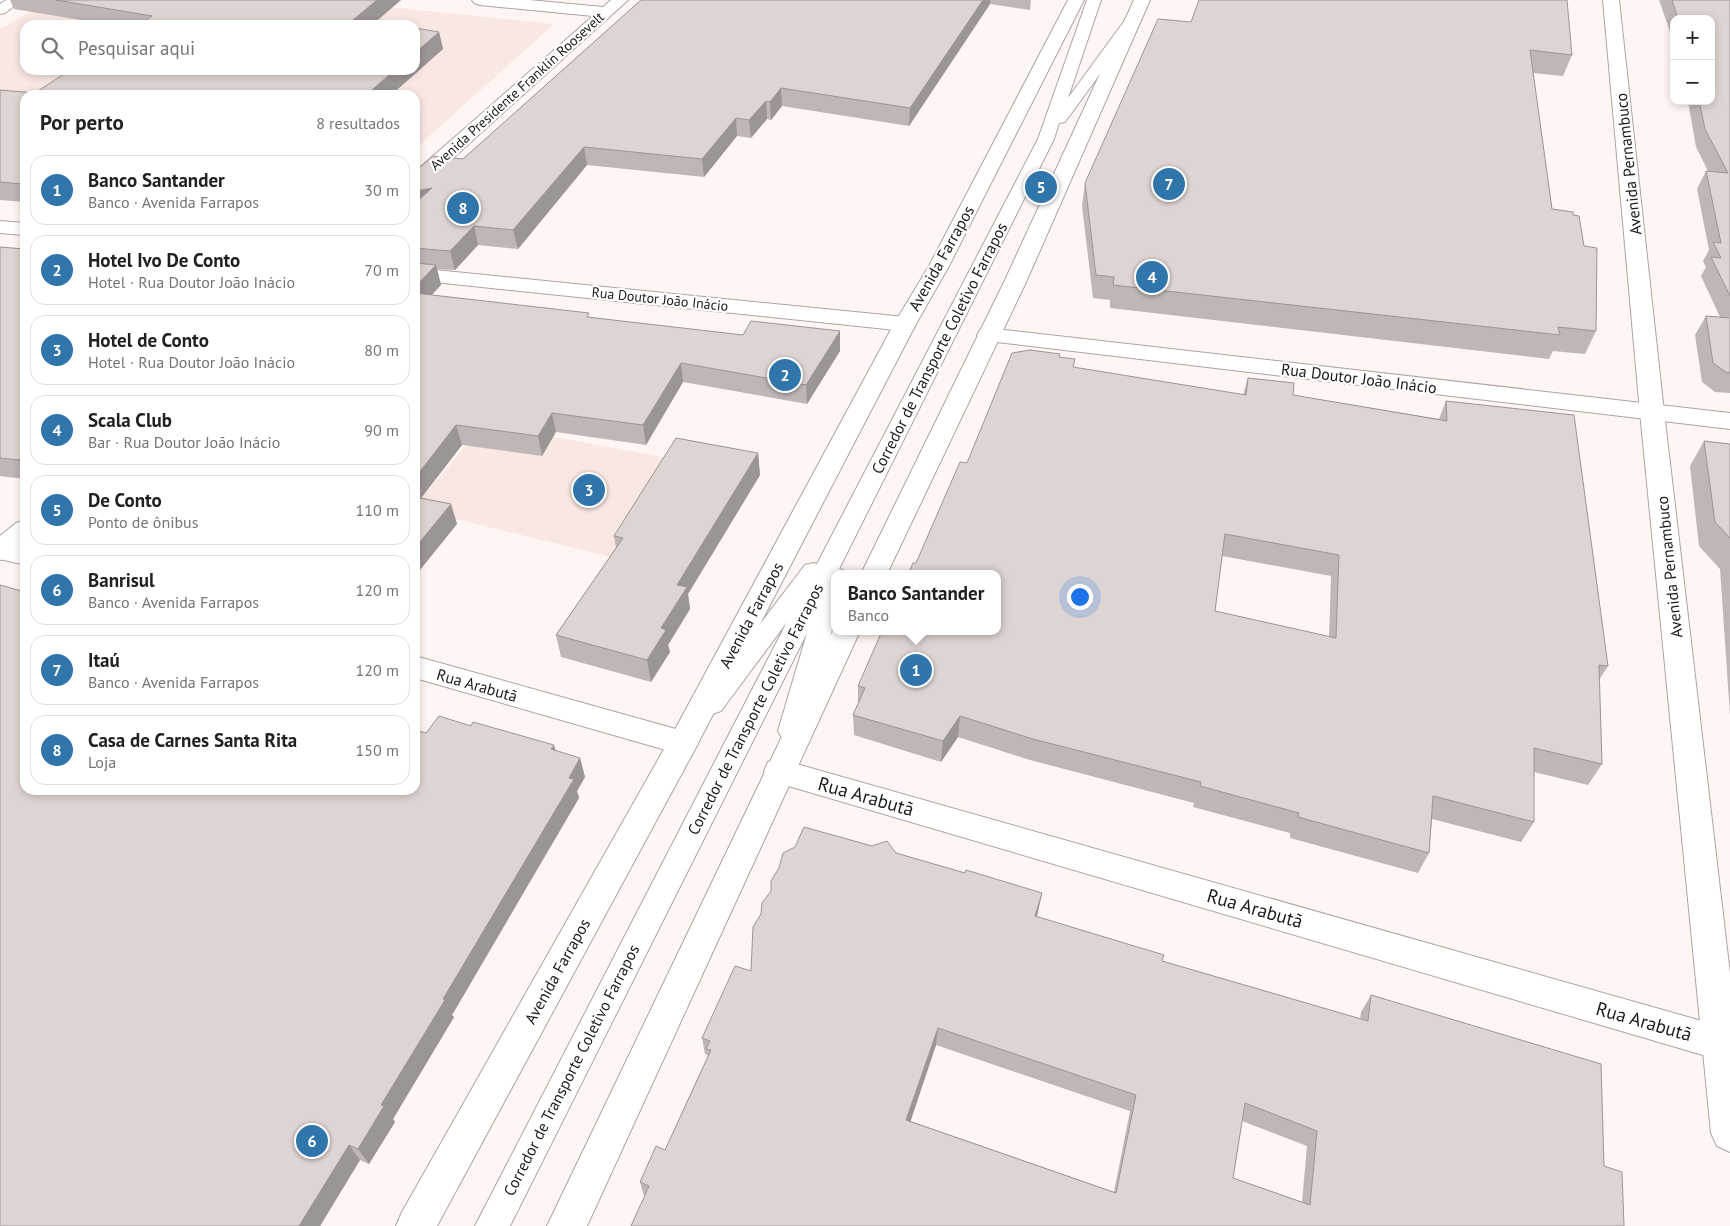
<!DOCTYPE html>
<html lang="pt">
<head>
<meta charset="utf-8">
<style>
	body { margin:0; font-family:"PT Sans",sans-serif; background:#f2f2f2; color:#202124 }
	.controls { position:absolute; right:15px; top:15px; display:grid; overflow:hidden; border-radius:10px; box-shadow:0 2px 8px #0003 }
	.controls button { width:45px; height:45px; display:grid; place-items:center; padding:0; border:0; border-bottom:1px solid #e0e0e0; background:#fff; color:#202124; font:25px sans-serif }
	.you { position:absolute; left:1079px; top:596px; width:18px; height:18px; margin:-12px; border:4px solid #fff; border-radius:50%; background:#1a73e8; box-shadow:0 0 0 8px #1a73e833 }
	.badge { display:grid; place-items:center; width:32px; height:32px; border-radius:50%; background:#3076ab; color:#fff; font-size:16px; font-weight:700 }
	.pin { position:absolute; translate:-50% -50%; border:2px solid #fff; box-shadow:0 1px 5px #0006 }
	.popup { position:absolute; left:831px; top:570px; width:170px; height:65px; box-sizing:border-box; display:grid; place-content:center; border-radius:10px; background:#fff; filter:drop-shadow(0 1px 4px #0005); font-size:16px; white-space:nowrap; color:#757577 }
	.popup b { font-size:19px; color:#202124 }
	.popup::after { content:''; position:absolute; left:50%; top:100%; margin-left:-10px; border:10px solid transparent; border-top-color:#fff }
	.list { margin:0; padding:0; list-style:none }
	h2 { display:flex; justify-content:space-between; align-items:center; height:65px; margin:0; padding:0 20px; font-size:21px }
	h2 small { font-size:16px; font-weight:400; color:#757577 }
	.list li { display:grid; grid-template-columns:32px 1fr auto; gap:15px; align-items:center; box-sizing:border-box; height:70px; margin:0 10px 10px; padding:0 10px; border:1px solid #e0e0e0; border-radius:15px }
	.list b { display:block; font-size:19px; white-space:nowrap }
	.list p { margin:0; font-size:16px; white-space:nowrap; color:#757577 }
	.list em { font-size:16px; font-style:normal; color:#757577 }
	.icon { flex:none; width:28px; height:28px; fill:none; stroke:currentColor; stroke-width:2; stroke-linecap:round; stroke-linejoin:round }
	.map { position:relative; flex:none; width:1730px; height:1226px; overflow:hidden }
	.search { position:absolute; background:#fff; box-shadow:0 2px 8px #0003; left:20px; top:20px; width:400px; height:55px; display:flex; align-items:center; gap:12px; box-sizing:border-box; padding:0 18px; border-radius:15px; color:#757577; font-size:19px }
	.panel { position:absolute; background:#fff; box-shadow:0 2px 8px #0003; left:20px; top:90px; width:400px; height:705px; border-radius:15px }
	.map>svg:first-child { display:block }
</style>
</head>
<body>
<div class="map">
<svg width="1730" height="1226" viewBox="0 0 1730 1226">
	<rect width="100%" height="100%" fill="#fff5f3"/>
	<path fill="#f9e7e2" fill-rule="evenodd" d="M51,0H319L554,24L416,148L415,95H25L0,103V29ZM25,25H415V70H25Z
		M484,424L760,475L698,578L415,509V506Z"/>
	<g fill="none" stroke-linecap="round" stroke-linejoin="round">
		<defs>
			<path id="service" d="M6,0H22L5,13L0,14V4Z
				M1087,0H1101L1068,98L1125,20H1135L1137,23L1065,122L1059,123L1054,139L839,569L843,570L845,574H835V619L804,731L800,738L791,741L782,738L778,731L807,633L510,1226H475L787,622L721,711L712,714L703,711L699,704L805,565L813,563L817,564L1038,139Z"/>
			<path id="minor" d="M0,221L25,223V235L0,233Z
				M415,268L905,317L913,319L916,324L913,329L905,331L415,280Z
				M988,328L1730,413V429L980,340L977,335L980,330Z
				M0,541L25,547V565L0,559Z
				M415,656L683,731L694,735L698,743L694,751L683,755L415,678Z
				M779,759L1730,1029V1063L768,780L764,771L768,762Z"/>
			<path id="tertiary" d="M472,0H529L603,7L611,0H628L422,186L415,188V172L593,16L480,5L474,3Z
				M1603,0H1619L1664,412L1730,974V1152L1717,1146L1711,1133L1640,412Z
				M25,520V543L9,558L0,560V536L16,523Z"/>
			<path id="secondary" d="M1068,0H1084L949,266L916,324L694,751L437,1226H396L402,1212L672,735L894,324L929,266Z
				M1134,0H1150L1027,280L887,574H861L1005,280Z
				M835,626V631H860L587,1226H547Z"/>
		</defs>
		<use href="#service" stroke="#ada4a2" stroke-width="2"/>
		<use href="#minor" stroke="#ada4a2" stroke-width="2"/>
		<use href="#tertiary" stroke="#ada4a2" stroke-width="2"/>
		<use href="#secondary" stroke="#ada4a2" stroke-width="2"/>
		<use href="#service" fill="#fff" fill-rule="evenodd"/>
		<use href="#minor" fill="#fff" fill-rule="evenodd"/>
		<use href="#tertiary" fill="#fff" fill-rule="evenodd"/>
		<use href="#secondary" fill="#fff" fill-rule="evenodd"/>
	</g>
	<path fill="#bfb7b5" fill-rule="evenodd" d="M10,0H401L374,23L390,25H111L14,9Z
		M641,0H1031L1030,10L990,4L909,126L782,106L771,120L767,119L751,138L737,136L704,177L587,165L518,249L478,245L455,270L437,269L441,285L432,295L590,317L840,351L807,404L683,382L646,445L556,432L542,456L462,445L421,498L451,504L457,524L415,576V170L463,159Z
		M1199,0L1572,55L1563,76L1533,73L1552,209L1573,215L1596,331L1585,354L1553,351L1549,359L1110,308V300L1093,298L1082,206L1085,183L1191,22Z
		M1659,0H1730V393L1715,392L1702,382L1695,335L1706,316L1720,317L1701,276L1706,267L1703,261L1709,250L1697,189L1706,171H1708L1696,147L1688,101H1711V19H1674V43Z
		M439,32L443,49L391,95H25V202L0,200V90L35,93Z
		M0,247L25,249V479L0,476Z
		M1059,357L1074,368L1243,395L1248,378L1293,395L1439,419L1446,401L1608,666L1599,680L1602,764L1588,785L1534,772V822L1521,842L1432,819L1429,853L1418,873L1290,838V833L1193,807L1194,803L1030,760L958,737L941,762L854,735L853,715L858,703V686L916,563L967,463ZM1222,556L1331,576L1329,637L1215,611Z
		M1704,441L1730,444V715L1720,569L1699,546L1690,466Z
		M758,453L760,475L688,594L690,609L668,645L670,652L651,682L561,657L556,635L616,548L614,536Z
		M426,733L556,751L580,758L585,777L577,791L579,798L452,1015L454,1017L393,1119L395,1122L369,1164L360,1160L320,1226H0L25,790Z
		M896,853L965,873L1042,893L1037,917L1162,961L1360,1019L1361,1012L1371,995L1604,1166L1624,1226L644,1196L640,1182L665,1150L708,1056L707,1055L705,1054L702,1038L751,971ZM936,1045L1130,1111L1114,1192L910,1121ZM1242,1121L1307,1146L1302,1202L1233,1178Z"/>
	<path fill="#9b9593" d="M377,0H401L372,25L353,20Z
		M983,0H990V4L909,126L910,108Z
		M439,32L443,49L391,95H366L395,70H415V53Z
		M781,88L782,106L771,120L770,102Z
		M766,101L767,119L751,138L749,120Z
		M736,118L737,136L704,177L702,159Z
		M584,147L587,165L518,249L513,230Z
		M25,182V190L22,184Z
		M432,188L415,211V191Z
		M474,226L478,245L455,270L450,251Z
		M436,265L441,285L416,311L415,308V287Z
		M840,331V351L807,404L806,385Z
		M681,363L683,382L646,445L643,425Z
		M552,413L556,432L542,456L538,436Z
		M456,425L462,445L415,506V478Z
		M758,453L760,475L688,594L690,609L668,645L670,652L651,682L647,660L661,628L677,585Z
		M25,455V470L19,460Z
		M451,504L457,524L415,576V548Z
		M960,716L958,737L941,762L943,741Z
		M554,745L560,764L551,749Z
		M580,758L585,777L577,791L579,798L452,1015L454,1017L393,1119L395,1122L369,1164L358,1149L381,1105L443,999Z
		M1042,893L1038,911L1032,934L1035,916Z
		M938,1028L936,1045L906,1135V1120Z
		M349,1145L360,1160L320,1226H299Z"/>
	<path fill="#ded5d2" stroke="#9b9593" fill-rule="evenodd" d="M56,0H377L353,20L390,25H138L152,16Z
		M641,0H983L910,108L781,88L770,102L766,101L749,120L736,118L702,159L584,147L513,230L474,226L450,251L415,248V203L432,188L415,191V170L418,169L433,156L463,159Z
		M1199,0H1567L1572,55L1530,50L1552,209L1573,212V215L1579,216L1584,246L1597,248L1596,331L1558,327L1560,335L1113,285L1114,277L1096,275L1085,183L1158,19L1191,22Z
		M1672,0H1730V296L1711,257L1721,258L1713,242L1721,243L1706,171L1728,173L1705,129L1699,101H1711V19H1678Z
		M415,28L439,32L415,53Z
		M70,70H395L366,95H25V182L22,184L0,182V90L35,93Z
		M0,247L25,249V455L19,460L0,458Z
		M415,263L436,265L415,287Z
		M415,293L589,313L587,317L743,335L751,321L840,331L806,385L681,363L643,425L552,413L538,436L456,425L415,478Z
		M1706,316L1730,318V373L1726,372L1713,363Z
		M1030,350L1060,354L1059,357L1075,359L1073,367L1246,395L1248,378L1294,383L1293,395L1447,421L1446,401L1574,415L1608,666L1599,665L1602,764L1534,748V822L1433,796L1429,853L1298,817L1299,813L1200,786L1201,782L1033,739L960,716L943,741L853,715L865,688L858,686L882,631H997V574H908L913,563H916L960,462L967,463L1012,353ZM1225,534L1339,555L1336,638L1215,611Z
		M676,438L758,453L677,585L687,587L661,628L666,630L647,660L556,635L623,538L614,536Z
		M1704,441L1730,444V538L1715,522Z
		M415,497L451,504L415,548Z
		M0,585L25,592V790H415V730L426,733L439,716L471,726L473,722L554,745L551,749L580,758L569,778L574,779L443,999L445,1000L381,1105L384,1106L358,1149L349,1145L299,1226H0Z
		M804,827L872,846L887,841L896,853L965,873L966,870L1042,893L1035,916L1164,955L1162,961L1368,1021L1371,995L1601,1064L1604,1166L1622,1172L1624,1226H631L649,1186L640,1182L656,1146L665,1150L711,1050L706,1049L710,1041L702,1038L735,966L751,971L753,927L761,914L762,903L771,891V881L779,868L783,853L795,847ZM938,1028L1136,1095L1116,1193L906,1120ZM1245,1103L1317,1131L1310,1205L1233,1178Z"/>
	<g text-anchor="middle" stroke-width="4.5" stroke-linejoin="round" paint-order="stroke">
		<g font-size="14" fill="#1e1a1a" stroke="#fff">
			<text transform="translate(517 91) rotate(-42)" y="5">Avenida Presidente Franklin Roosevelt</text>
			<text transform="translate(660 299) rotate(6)" y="5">Rua Doutor João Inácio</text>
		</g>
		<g font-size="16" fill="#1e1a1a" stroke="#fff">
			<text transform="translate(1628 164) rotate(-96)" y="6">Avenida Pernambuco</text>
			<text transform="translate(941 258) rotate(-61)" y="6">Avenida Farrapos</text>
			<text transform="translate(939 348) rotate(-63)" y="6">Corredor de Transporte Coletivo Farrapos</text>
			<text transform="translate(1359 378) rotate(7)" y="6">Rua Doutor João Inácio</text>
			<text transform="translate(1669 567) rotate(-96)" y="6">Avenida Pernambuco</text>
			<text transform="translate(751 615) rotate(-62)" y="6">Avenida Farrapos</text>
			<text transform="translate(477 685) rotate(16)" y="6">Rua Arabutã</text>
			<text transform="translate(755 709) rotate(-63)" y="6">Corredor de Transporte Coletivo Farrapos</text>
			<text transform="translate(557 971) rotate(-61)" y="6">Avenida Farrapos</text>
			<text transform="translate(571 1070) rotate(-63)" y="6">Corredor de Transporte Coletivo Farrapos</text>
		</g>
		<g font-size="19" fill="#1e1a1a" stroke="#fff">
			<text transform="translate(866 796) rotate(16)" y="7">Rua Arabutã</text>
			<text transform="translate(1255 908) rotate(16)" y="7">Rua Arabutã</text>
			<text transform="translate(1644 1021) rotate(16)" y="7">Rua Arabutã</text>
		</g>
	</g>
</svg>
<div class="controls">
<button>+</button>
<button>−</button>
</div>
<div class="you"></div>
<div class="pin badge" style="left:916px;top:670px">1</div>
<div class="popup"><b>Banco Santander</b>Banco</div>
<div class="pin badge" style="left:785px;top:375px">2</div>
<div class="pin badge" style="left:589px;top:490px">3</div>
<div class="pin badge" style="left:1152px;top:277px">4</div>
<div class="pin badge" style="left:1041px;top:187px">5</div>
<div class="pin badge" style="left:312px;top:1141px">6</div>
<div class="pin badge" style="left:1169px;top:184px">7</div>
<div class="pin badge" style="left:463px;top:208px">8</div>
<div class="search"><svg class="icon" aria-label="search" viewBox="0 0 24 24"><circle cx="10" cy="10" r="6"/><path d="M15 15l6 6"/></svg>Pesquisar aqui</div>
<section class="panel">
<h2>Por perto<small>8 resultados</small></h2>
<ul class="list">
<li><span class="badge">1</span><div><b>Banco Santander</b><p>Banco · Avenida Farrapos</p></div><em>30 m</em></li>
<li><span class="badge">2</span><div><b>Hotel Ivo De Conto</b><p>Hotel · Rua Doutor João Inácio</p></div><em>70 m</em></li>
<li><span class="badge">3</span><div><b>Hotel de Conto</b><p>Hotel · Rua Doutor João Inácio</p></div><em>80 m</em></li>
<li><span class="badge">4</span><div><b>Scala Club</b><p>Bar · Rua Doutor João Inácio</p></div><em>90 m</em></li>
<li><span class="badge">5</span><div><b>De Conto</b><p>Ponto de ônibus</p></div><em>110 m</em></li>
<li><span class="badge">6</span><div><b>Banrisul</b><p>Banco · Avenida Farrapos</p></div><em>120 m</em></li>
<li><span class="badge">7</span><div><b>Itaú</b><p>Banco · Avenida Farrapos</p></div><em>120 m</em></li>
<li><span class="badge">8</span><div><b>Casa de Carnes Santa Rita</b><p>Loja</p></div><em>150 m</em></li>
</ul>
</section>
</div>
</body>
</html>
